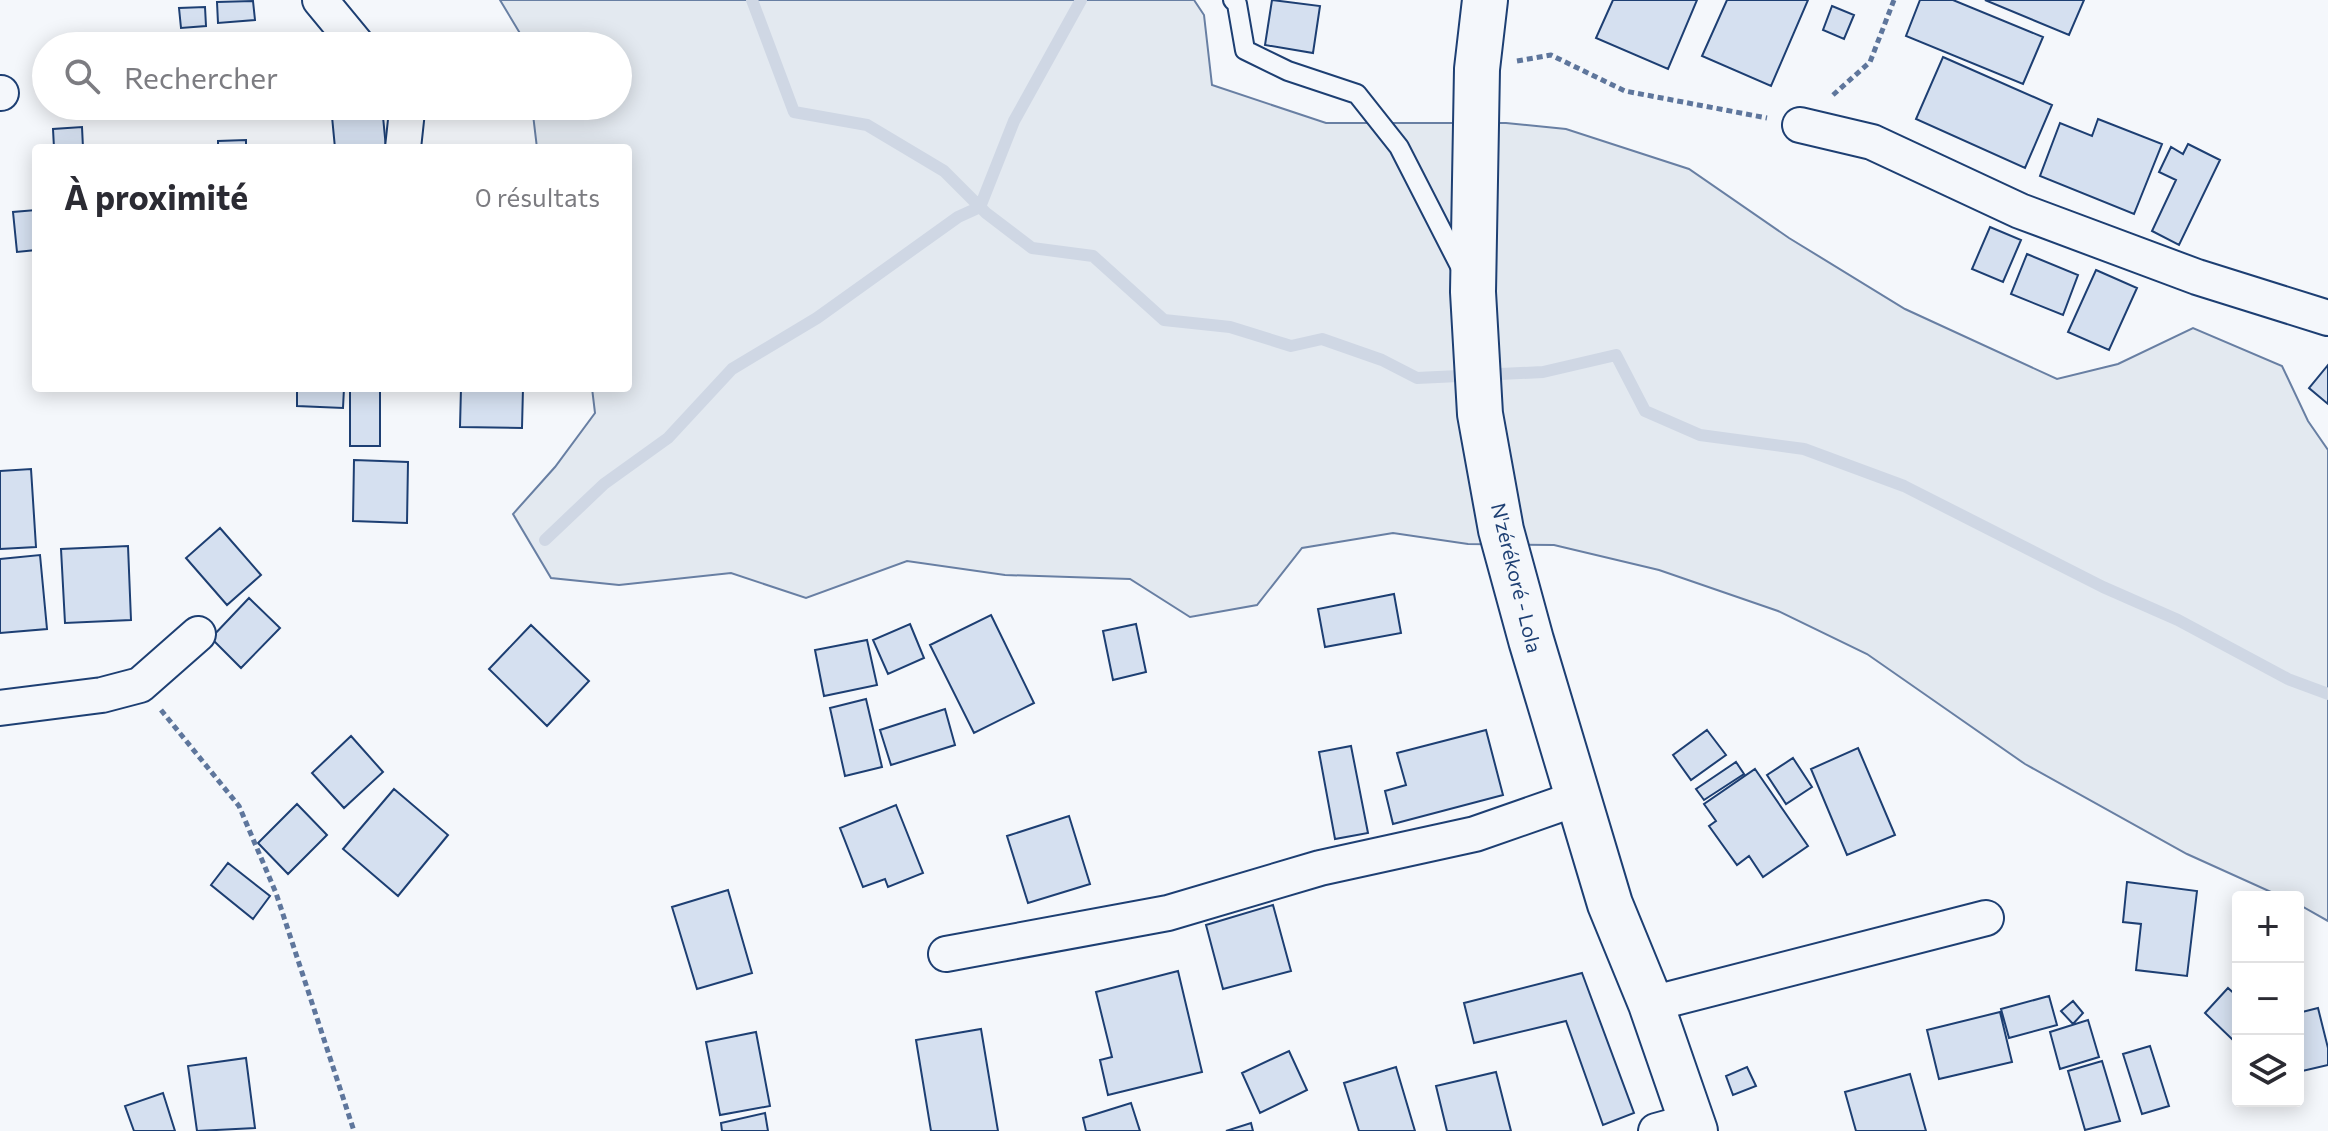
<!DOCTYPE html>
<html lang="fr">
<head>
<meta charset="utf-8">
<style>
	body { margin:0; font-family:Commissioner,sans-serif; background:#f7f7f7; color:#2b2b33 }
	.controls { position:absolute; right:24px; bottom:24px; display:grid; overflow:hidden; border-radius:8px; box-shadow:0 4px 20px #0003 }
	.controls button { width:72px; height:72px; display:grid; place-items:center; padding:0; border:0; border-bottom:2px solid #e1e1e2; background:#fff; color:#2b2b33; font:40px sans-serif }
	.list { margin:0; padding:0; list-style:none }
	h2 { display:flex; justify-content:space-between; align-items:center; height:104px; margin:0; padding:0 32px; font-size:34px }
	h2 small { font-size:26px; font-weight:400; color:#7c7c81 }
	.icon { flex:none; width:44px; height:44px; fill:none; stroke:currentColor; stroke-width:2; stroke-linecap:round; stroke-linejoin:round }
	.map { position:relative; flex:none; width:2328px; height:1131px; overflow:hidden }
	.search { position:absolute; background:#fff; box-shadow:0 4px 20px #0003; left:32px; top:32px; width:600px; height:88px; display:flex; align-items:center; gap:20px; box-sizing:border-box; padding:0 28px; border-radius:44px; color:#7c7c81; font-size:30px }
	.panel { position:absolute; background:#fff; box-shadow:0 4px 20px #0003; left:32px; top:144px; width:600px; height:248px; border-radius:8px }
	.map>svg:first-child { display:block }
</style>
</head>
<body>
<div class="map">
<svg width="2328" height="1131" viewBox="0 0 2328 1131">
	<rect width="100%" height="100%" fill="#f4f7fb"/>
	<path fill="#e3e9f0" stroke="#687fa3" stroke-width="2" d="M500,0H1194L1204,15L1212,85L1326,123H1506L1566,129L1689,169L1789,238L1905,309L2057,379L2118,364L2193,328L2282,366L2308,421L2328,450V921L2298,904V897H2282L2187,854L2025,764L1867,654L1778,611L1659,570L1554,545L1468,544L1393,533L1302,548L1257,605L1190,617L1130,579L1005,575L907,561L806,598L731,573L619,585L551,578L513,514L555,467L595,413L592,388H628V148H537L532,106H618V46H524V40Z"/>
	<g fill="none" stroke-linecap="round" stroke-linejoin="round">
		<path stroke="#cfd7e4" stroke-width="12" d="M752,0L794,112L867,125L944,171L986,213L1032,248L1093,256L1164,320L1230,327L1291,346L1322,339L1382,360L1417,378L1543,372L1616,355L1645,411L1700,435L1804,449L1904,486L2103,587L2178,620L2288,679L2328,694
			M545,540L604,484L668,438L732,369L817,318L958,217L980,207L1014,121L1081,0"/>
	</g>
	<path fill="#d5e0f0" stroke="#1d3f73" stroke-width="2" d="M1272,0L1320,6L1313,53L1265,45Z
		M1613,0H1697L1668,69L1596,38Z
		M1727,0H1808L1771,86L1702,56Z
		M1920,0H1953L2043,37L2023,84L1906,36Z
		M1985,0H2084L2069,35Z
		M253,1L255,20L218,23L217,2Z
		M1832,6L1854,15L1844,39L1823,30Z
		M205,7L206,26L181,28L179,8Z
		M1943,57L2052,105L2025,168L1916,119Z
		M331,106H382L386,148H335Z
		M418,106H472V108L418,112Z
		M2098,119L2162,144L2134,214L2040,176L2060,123L2092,136Z
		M82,127L83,148H54L53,129Z
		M246,140V148H218V141Z
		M2188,144L2220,160L2179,245L2152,231L2176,180L2159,172L2171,147L2183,154Z
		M36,210V250L17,252L13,212Z
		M1990,227L2021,240L2003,282L1972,269Z
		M2027,254L2078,275L2063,315L2011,294Z
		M2096,270L2137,288L2109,350L2068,332Z
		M2328,365V404L2309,388Z
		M297,388H344L343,408L297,406Z
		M350,388H380V446H350Z
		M461,388H523L522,428L460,427Z
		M354,460L408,462L407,523L353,521Z
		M31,469L36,547L0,549V471Z
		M220,528L261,575L227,605L186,558Z
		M128,546L131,620L65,623L61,549Z
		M40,555L47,629L0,633V559Z
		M1394,594L1401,633L1325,647L1318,609Z
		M249,598L280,628L241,668L211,638Z
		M991,615L1034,703L974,733L930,645Z
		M910,624L924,658L888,674L873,640Z
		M1136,624L1146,672L1113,680L1103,631Z
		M531,625L589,681L547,726L489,669Z
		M867,640L877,685L824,696L815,650Z
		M866,699L882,767L845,776L830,708Z
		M945,709L955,745L891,765L880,730Z
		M1486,730L1503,795L1393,824L1385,791L1406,785L1397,753Z
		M1707,730L1726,755L1691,780L1673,755Z
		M351,736L383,772L344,808L312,773Z
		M1351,746L1368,833L1335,839L1319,752Z
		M1858,748L1895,835L1847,855L1811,769Z
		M1793,758L1812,787L1786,804L1767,775Z
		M1736,762L1744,774L1704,800L1696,789Z
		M1755,769L1808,846L1763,877L1749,856L1737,865L1709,826L1716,821L1704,804Z
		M394,789L448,835L398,896L343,849Z
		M297,804L327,835L288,874L258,843Z
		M896,805L923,873L888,887L885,879L863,887L840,828Z
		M1069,816L1090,884L1028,903L1007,836Z
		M228,863L270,896L253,919L211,885Z
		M2127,882L2197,891L2187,976L2136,970L2141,924L2123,922Z
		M728,890L752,973L697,989L672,907Z
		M1273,905L1291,971L1223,989L1206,925Z
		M1178,971L1202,1072L1108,1095L1100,1060L1112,1057L1096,992Z
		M1582,973L1634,1113L1603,1125L1566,1021L1474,1043L1464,1003Z
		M2228,988L2238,997V1040L2236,1043L2205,1013Z
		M2049,996L2057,1025L2009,1038L2001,1009Z
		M2073,1001L2083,1013L2073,1024L2061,1011Z
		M2318,1008L2328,1048V1065L2298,1072V1013Z
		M2000,1012L2012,1062L1939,1079L1927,1030Z
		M2088,1020L2099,1057L2060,1069L2050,1032Z
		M981,1029L998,1131H931L916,1040Z
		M756,1032L770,1106L720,1115L706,1042Z
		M2150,1046L2169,1106L2142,1114L2123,1054Z
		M1289,1051L1307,1090L1260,1113L1242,1073Z
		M246,1058L255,1128L197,1131L188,1066Z
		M2102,1061L2120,1121L2085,1130L2068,1071Z
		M1396,1067L1415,1131H1359L1344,1083Z
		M1747,1067L1756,1086L1733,1095L1726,1076Z
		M1496,1072L1511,1131H1447L1436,1086Z
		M1910,1074L1926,1131H1856L1845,1092Z
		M163,1093L175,1131H134L125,1106Z
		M1131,1103L1140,1131H1086L1083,1118Z
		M765,1113L768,1131H722L721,1123Z
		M1251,1123L1253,1131H1226Z"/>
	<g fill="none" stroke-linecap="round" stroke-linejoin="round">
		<defs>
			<path id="service" d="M1233,0L1237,4L1245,50L1288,71L1357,94L1399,147L1463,272"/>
			<path id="minor" d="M320,0L358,46
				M0,93H1
				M1800,125L1872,142L2020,211L2197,277L2328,318
				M403,148L407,111L404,106
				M0,708L102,695L140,685L198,634
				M946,954L1168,913L1320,868L1475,834L1578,798
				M1651,1004L1986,918
				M1656,1131L1692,1121"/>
			<path id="trunk" d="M1485,0L1477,69L1473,292L1480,414L1501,530L1531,640L1610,904L1651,1004L1695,1131"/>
		</defs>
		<use href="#service" stroke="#1d3f73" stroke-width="22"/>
		<use href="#minor" stroke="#1d3f73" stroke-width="38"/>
		<use href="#trunk" stroke="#1d3f73" stroke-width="48"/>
		<path stroke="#5e769c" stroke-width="5" stroke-dasharray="6 4" stroke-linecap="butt" d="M1517,61L1551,55L1625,91L1767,118
			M1833,95L1870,62L1894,0
			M161,710L239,806L276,893L354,1131"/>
		<use href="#service" stroke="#f4f7fb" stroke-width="18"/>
		<use href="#minor" stroke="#f4f7fb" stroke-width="34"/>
		<use href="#trunk" stroke="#f4f7fb" stroke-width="44"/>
	</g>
	<g text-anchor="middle" stroke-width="6" stroke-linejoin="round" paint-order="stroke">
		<g font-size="20" fill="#1d3f73" stroke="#f4f7fb">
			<text transform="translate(1516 578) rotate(76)" y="7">N'zérékoré - Lola</text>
		</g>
	</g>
</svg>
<div class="controls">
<button>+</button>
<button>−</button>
<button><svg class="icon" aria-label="layers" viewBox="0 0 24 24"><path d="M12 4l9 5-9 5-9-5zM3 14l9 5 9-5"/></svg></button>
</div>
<div class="search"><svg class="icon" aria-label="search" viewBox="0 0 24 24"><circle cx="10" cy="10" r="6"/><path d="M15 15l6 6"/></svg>Rechercher</div>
<section class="panel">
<h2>À proximité<small>0 résultats</small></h2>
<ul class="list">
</ul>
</section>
</div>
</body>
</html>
